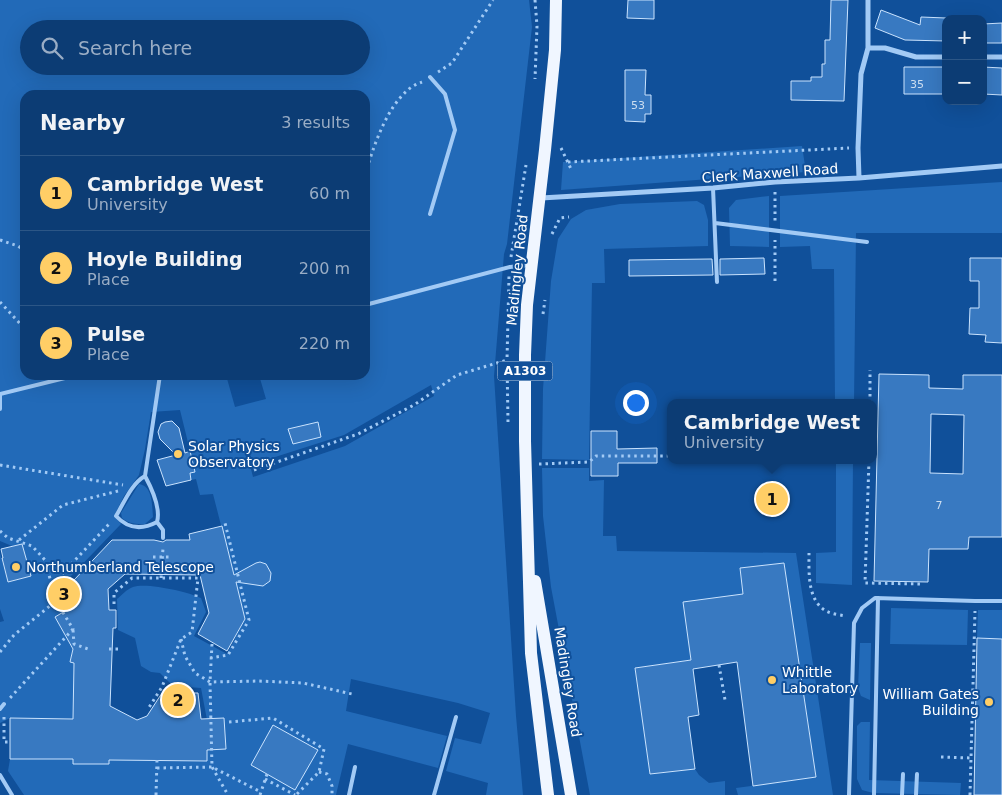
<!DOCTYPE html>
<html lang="en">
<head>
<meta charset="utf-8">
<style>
	body { margin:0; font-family:"DejaVu Sans",sans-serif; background:#154379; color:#f1f3f6 }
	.controls { position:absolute; right:15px; top:15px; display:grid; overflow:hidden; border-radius:10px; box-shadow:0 5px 20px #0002 }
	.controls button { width:45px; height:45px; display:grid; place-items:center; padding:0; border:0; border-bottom:1px solid #2c5686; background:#0c3c74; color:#f1f3f6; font:25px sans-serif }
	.you { position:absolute; left:635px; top:402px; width:18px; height:18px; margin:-12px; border:4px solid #fff; border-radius:50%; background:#1a73e8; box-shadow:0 0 0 8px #1a73e833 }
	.badge { display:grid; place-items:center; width:32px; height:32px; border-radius:50%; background:#ffce66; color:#111; font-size:16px; font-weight:700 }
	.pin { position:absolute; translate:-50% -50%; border:2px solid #fff; box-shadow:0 1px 5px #0006 }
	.popup { position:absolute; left:667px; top:399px; width:210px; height:65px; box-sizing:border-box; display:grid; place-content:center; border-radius:10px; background:#0c3c74; filter:drop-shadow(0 1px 4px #0005); font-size:16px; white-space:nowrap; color:#9aadc5 }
	.popup b { font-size:19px; color:#f1f3f6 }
	.popup::after { content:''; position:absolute; left:50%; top:100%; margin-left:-10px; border:10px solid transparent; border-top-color:#0c3c74 }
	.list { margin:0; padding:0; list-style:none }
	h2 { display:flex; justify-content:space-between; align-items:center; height:65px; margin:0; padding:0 20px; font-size:21px }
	h2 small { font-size:16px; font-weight:400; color:#9aadc5 }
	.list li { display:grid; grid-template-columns:32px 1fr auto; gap:15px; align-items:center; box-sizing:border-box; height:75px; padding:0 20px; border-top:1px solid #2c5686 }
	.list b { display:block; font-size:19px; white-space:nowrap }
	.list p { margin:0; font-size:16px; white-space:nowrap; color:#9aadc5 }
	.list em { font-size:16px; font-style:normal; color:#9aadc5 }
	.icon { flex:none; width:28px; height:28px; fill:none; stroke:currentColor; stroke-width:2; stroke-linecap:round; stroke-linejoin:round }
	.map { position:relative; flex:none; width:1002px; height:795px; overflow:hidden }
	.search { position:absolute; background:#0c3c74; box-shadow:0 5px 20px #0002; left:20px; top:20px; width:350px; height:55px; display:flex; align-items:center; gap:12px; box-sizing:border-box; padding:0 18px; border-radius:28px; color:#9aadc5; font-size:19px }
	.panel { position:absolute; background:#0c3c74; box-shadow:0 5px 20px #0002; left:20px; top:90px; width:350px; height:290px; border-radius:15px }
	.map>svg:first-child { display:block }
</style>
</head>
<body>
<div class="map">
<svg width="1002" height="795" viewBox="0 0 1002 795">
	<rect width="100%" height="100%" fill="#10509a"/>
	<path fill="#226ab8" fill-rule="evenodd" d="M0,0H529L532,27L507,244L504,254L494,376L516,716L523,795H486L488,783L446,771L455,738L481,744L490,713L458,703L351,679L346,711L447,736L438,768L348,744L336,795H24L8,771L10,759H73V764H109V760L207,720L201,688L173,686L160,673L151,672L141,666L135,638L118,630L117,599C122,595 127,589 133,587C146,582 189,592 201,598L206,612L194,636L227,654L245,619L213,494L200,495L196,479L191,480L190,473L195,471L180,410L151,412L145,449L139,475L124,496L114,516L121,524L71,576L75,638L70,662L74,663L73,719L10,718L0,723V622L4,621L0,609V553L8,582L31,576L22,544L12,546L0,541ZM29,29H361V66H29ZM25,95H365V375H259L266,399L235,407L226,375H25ZM431,385L434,396L345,446L253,477L250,465L344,435Z
		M802,146L806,172L561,190L563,162Z
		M1002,182V233H856L854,403H835L834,269H812L810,246L780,247V196Z
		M769,196V247L730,246L729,208L736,200Z
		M697,201L704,205L708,220V246L604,249L605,283H592L589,460L542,459L543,389L551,281L558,239L571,219L586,210L620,204Z
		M836,460H853L852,585L816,583V553L836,552Z
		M542,468H589V481L604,480L603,536H616L617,551L796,553L833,795H738L736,788L816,777L784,563L740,568L743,594L684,602L691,660L635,668L650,774L695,769L699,775L709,783L725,781V795H590L551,587L543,516Z
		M139,484C153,486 152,506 153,517L145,524C136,524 129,524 122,518L121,513Z
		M891,608L968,610L967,645L890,644Z
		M978,610H1002V639L977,638Z
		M860,643H871L870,700L861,696L858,688Z
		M861,722H870L869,780L961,783L960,795L873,793L862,790L857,779V726Z"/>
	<path fill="#3879c1" stroke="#cae3fe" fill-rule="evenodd" d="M628,0H654V19L627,18Z
		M831,0H848L844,101L791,100V81H811V77H822V64H825V40H830Z
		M881,10L920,25L921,17L946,18V41L905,40L875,28Z
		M1002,23V43H983V24Z
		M904,67H946V94H904Z
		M983,67L1002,68V95L983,94Z
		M625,70H646L645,95H651V114H645V122L625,121Z
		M764,258L765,274L720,275V259Z
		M970,258H1002V343L985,342L986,335L969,334L970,308H979V281H970Z
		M710,259H712L713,275L629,276V260Z
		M879,374L929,375V388L963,389V375H1002V537H969L968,549H929L928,582L874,581ZM931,414L964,415L963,474L930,473Z
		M172,421L179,428L185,453L190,451L195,472L190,473L191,480L166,486L157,460L176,455L160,439L158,432L161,424L165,422Z
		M318,422L321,437L293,444L288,429Z
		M591,431H617V449L657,448V463H618V476H591Z
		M222,526L234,575L256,563L260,562L266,564L271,573L270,581L263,586L236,582L245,619L227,651L198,634L209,613L200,575L125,574L108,589L109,610H116V628H113L110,706L137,720L147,716L162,693H198L201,719L224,718L226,749L207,750V761L109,760V764H73V759H10V718L73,719L74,663L70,662L73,649L55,617L75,605L74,580L112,540H154L163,542L166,540H190L189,534Z
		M22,544L31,576L8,582L2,558H3L1,549Z
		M784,563L816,777L753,786L737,662L693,669L699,715L688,717L695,769L650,774L635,668L691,660L683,602L743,594L740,568Z
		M977,638L1002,639V795H974Z
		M273,725L318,750L295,790L251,765Z"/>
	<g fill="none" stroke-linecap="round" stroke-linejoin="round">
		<path stroke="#a2caf5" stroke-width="3" stroke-dasharray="2.5 4" stroke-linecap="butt" d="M535,0L537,26L535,79
			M438,72L452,63L493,0
			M561,148L572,171
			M568,162L849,148
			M365,175C373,148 386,108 408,90C412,86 417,84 422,82
			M775,192V221
			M552,234L560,218L569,217
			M0,240L18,246L25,251
			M511,257L526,165
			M775,281V240
			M0,302L25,329
			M543,314L545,300
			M870,403V370
			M508,422L507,360L509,276
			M869,460L865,583L921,584
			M539,464L589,462L596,456H671
			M0,465L123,485
			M254,470L358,434L414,405L457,375L507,360
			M0,531L8,538L32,546L45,560L56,601L73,629L10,698
			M19,540L63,505L118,491
			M809,553C809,572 807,600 826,611C832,614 840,615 846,616
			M153,557H171
			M161,578L163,548
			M114,604V593L132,578H198L192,632L181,639L162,687L148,709
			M73,630L74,644L88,649
			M181,639L185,656L195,673L210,682L259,681L303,683L352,694
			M212,644L210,682L212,767L228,795
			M109,649H118
			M0,652L14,635L56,601L62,574L110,523
			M210,658L228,655L249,620L225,523
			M719,665L725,700
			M4,717V742H10
			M229,722L273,718L324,749L319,772L296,795
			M941,757L971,758
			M157,768L212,767L261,792
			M319,772L327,774L332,786V795
			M265,779L295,795
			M156,795L157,760
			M260,795L267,774
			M970,795L975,611"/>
		<path stroke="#a2caf5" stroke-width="4" d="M430,77L445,94L455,130L430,214
			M713,188L717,282
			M715,223L867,242
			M365,305L510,267L529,265
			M0,394L77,375
			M0,394V409
			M145,476C152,489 161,508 157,522C142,530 128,529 116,516C124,503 131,484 145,476Z
			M145,476L160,375
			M157,522L163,530V538
			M0,709L4,704
			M0,775L12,795
			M349,795L355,767
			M434,795L456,717
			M849,795L854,623L862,608L875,598L975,601H1002
			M874,795L878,598
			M902,795L903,774
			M916,795L917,774"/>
		<path stroke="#a2caf5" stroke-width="5" d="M868,48H885L916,57H946
			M983,57H1002
			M859,178L858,148L861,74L868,48V0
			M541,198L713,188L775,182L859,178L1002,166"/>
		<path stroke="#f0f6ff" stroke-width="12" d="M535,581L571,795
			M548,795L531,653L525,441V355L527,305L545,150L555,50L556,0"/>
	</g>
	<g fill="#ffce66" stroke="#10509a" stroke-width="2">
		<circle cx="178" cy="454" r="5"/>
		<circle cx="16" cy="567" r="5"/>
		<circle cx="772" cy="680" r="5"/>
		<circle cx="989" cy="702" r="5"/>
	</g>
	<g text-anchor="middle" stroke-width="4" stroke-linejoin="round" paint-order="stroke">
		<g font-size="11" fill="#cddef0">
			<text x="917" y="88">35</text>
			<text x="638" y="109">53</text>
			<text x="939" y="509">7</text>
		</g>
		<rect fill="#10509a" stroke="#b7cae1" stroke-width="1" x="497.5" y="361.5" width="55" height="19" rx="4"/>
		<g font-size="12" font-weight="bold" fill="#fff">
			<text x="525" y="375">A1303</text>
		</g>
		<g font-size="14" fill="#fff" stroke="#10509a">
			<text transform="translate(770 173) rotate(-4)" y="5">Clerk Maxwell Road</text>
			<text transform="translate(517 270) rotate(-84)" y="5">Madingley Road</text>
			<text transform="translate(568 682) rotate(81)" y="5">Madingley Road</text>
		</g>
		<g font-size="14" fill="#fff" stroke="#10509a" text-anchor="start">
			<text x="188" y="451">Solar Physics<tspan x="188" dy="16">Observatory</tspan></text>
			<text x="26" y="572">Northumberland Telescope</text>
			<text x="782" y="677">Whittle<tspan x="782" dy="16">Laboratory</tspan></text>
			<text x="979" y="699" text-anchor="end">William Gates<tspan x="979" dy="16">Building</tspan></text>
		</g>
	</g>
</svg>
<div class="controls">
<button>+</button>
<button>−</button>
</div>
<div class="you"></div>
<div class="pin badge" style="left:772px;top:499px">1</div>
<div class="popup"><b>Cambridge West</b>University</div>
<div class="pin badge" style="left:178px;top:700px">2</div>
<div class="pin badge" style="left:64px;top:594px">3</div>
<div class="search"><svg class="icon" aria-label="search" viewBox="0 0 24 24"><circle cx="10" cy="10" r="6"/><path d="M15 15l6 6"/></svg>Search here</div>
<section class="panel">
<h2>Nearby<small>3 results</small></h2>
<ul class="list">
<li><span class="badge">1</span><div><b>Cambridge West</b><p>University</p></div><em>60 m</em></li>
<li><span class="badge">2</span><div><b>Hoyle Building</b><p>Place</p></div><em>200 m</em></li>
<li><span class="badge">3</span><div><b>Pulse</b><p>Place</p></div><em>220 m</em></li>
</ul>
</section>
</div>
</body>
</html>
